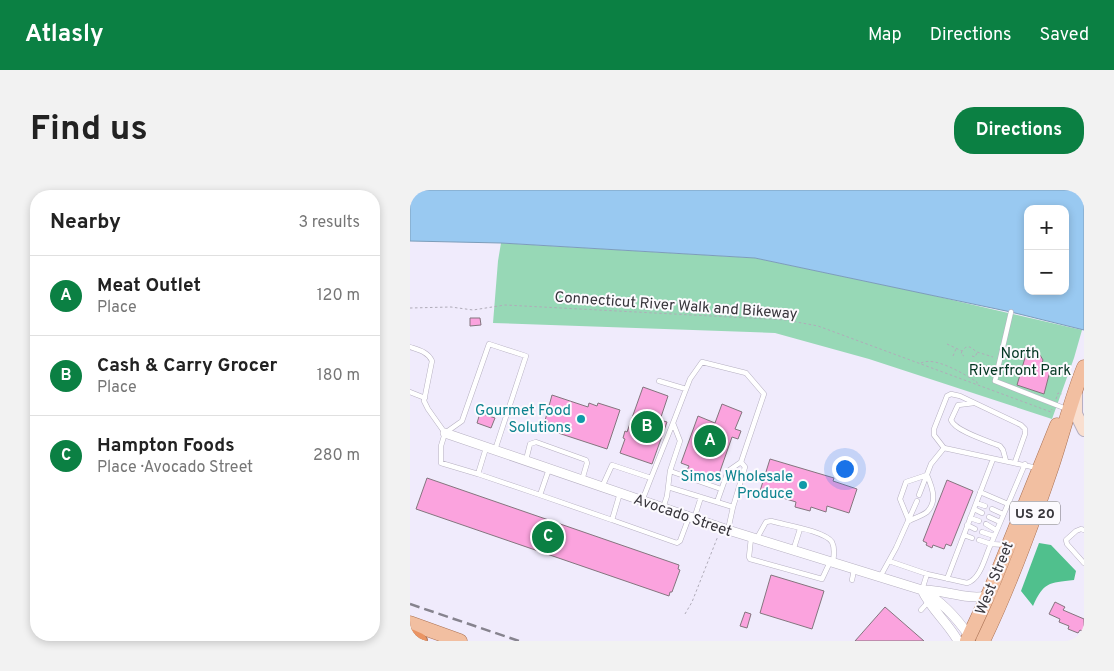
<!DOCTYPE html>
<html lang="en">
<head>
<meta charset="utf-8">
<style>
	body { margin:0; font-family:Overpass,sans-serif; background:#f2f2f2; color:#222 }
	.controls { position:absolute; right:15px; top:15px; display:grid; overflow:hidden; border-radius:10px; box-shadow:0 2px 8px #0003 }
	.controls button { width:45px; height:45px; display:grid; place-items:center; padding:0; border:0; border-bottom:1px solid #e0e0e0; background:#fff; color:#222; font:25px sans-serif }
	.you { position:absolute; left:434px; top:278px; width:18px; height:18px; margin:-12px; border:4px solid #fff; border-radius:50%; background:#1a73e8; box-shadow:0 0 0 8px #1a73e833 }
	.badge { display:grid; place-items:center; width:32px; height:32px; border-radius:50%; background:#0b8043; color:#fff; font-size:16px; font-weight:700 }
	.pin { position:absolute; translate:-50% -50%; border:2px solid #fff; box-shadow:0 1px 5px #0006 }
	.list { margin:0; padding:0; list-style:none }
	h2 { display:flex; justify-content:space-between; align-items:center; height:65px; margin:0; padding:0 20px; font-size:21px }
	h2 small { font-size:16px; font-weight:400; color:#767676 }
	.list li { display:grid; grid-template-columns:32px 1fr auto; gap:15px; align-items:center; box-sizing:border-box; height:80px; padding:0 20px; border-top:1px solid #e0e0e0 }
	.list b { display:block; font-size:19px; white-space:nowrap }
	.list p { margin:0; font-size:16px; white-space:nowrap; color:#767676 }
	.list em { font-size:16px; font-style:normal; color:#767676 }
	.map { position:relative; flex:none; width:674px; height:451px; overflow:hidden; border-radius:20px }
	header { display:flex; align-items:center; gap:30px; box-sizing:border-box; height:70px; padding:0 25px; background:#0b8043; color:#fff }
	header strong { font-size:24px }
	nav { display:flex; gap:28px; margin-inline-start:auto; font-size:18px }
	.intro { display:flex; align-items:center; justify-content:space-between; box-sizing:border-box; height:120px; padding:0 30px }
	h1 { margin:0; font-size:35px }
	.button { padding:12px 22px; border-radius:20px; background:#0b8043; color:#fff; font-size:18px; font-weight:700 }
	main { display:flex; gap:30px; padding:0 30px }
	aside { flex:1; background:#fff; border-radius:20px; box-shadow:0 2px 8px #0003 }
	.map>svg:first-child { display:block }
</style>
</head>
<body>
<header>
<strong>Atlasly</strong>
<nav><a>Map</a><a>Directions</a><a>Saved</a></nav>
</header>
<div class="intro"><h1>Find us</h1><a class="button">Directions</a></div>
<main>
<aside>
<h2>Nearby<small>3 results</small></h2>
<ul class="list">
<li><span class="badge">A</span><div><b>Meat Outlet</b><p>Place</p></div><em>120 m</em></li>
<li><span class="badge">B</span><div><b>Cash &amp; Carry Grocer</b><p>Place</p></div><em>180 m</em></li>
<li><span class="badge">C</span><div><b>Hampton Foods</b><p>Place · Avocado Street</p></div><em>280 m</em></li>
</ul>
</aside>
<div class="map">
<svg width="674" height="451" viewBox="0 0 674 451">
	<rect width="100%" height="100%" fill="#f0ebfc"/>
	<path fill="#97d8b6" d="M91,53L345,68L512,103L672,140L664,168L642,229L459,169L365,143L83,133L88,71Z"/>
	<path fill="#50c08d" d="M629,353L641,355L666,381L664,390C638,393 634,392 623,416L611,401Z"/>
	<path fill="#99c9f1" stroke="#7c9dba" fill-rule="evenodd" d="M0,0H674V140L601,122L345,68L91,53L0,51ZM618,19H655V101H618Z"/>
	<path fill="#fba3de" stroke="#84757e" d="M60,128H70L71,135L60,136Z
		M617,161L630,165L633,170L630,178L640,181L634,204L607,195Z
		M233,197L258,206L250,230L257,232L242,274L210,263L215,249L213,248L215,241L217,242Z
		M142,205L178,217L179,213L187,216L188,213L210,220L197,259L133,238Z
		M312,214L332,222L325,239L331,241L328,249L322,247L308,287L300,283L297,290L276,282L279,276L271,273L288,226L305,233Z
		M70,223L85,228L81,238L67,233Z
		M360,269L424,288L423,291L447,299L439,323L417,316L416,322L401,317L400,321L385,317L386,312L350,301Z
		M17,288L269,375L268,379L270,380L262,402H260L259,406L6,319Z
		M537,290L563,301L541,356L536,354L534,359L523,355L522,358L516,355L517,353L513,351Z
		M361,385L414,401L402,439L350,423Z
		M645,412L655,417L653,420L674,429V442L670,440L668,443L658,439L659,436L649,432L650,429L639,424Z
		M475,417L514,451H445Z
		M335,422L341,424L337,438L330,436Z"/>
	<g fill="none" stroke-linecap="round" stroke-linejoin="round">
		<defs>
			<path id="lane" d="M601,122L585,191L654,218
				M0,157C9,160 18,162 22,171L14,211L18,219L35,243
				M249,191L276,199
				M0,202L15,208
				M564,213L548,215L541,230C545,241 578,251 590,256L593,260L596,271
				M76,258L68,284L31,273V256L35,243L52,231L79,154L116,166L85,260
				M116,270L120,254L126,252L176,270L177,273L172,290
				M605,272L615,244V239L611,235L550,206L541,204L537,206L524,239V245L534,258L627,278
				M139,279L130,305L202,330
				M260,281L311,299
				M68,284L130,305
				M241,288L263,233
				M192,297L202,275L241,288L232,311
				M258,297L323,317L335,277L331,272
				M570,302L598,314
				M210,303L202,330L267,353L270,351L279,327
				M509,305L521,274L534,258
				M566,313L575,316
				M253,318L257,306L260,281L270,251L263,233L280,189L292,172L336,183L354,204L331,272L318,281L307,312
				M564,319L572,323
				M582,319L593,324
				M579,327L590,332
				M560,328L569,331
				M284,329L291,307
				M499,331L490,309L496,292L517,285
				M499,331C504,328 512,326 517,322C528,311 522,297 517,285
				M576,334L586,340
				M557,335L565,339
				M318,340L323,317
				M674,340L671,339L666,341L656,350L657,354L674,373
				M572,342L584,346
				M554,345L562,348
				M341,348L339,367L340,369L412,389L420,372
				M347,348L356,332L361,331C375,335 415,341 422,352C425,358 424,365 423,372
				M569,350L581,354L615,274
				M383,361L390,339
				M479,371L517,384L557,393C571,389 575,366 581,354L596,355
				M470,387L486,358L507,311
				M537,389L583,269
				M442,390L444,380
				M512,400L517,384
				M511,420L519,411"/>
			<path id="street" d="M35,243L318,340L512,400C531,411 547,428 560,447
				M512,400C521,419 538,433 548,451
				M514,400C536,400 555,410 578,406"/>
			<path id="secondary" d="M666,205V224L674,240"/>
			<path id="primary" d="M0,433L50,451
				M557,451L580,401L647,235
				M573,451C600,395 622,335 642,276C653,243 661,209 674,177"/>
			<path id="highway" d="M0,447L9,451"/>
		</defs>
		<use href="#lane" stroke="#b6b0c1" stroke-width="5.5"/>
		<use href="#street" stroke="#b6b0c1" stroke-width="10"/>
		<use href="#secondary" stroke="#b6b0c1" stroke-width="14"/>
		<use href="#primary" stroke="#ab7355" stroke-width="15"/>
		<use href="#highway" stroke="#ab7355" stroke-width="18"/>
		<path stroke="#b0acb9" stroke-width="1" stroke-dasharray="2.5 2.5" stroke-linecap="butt" d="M0,118L41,117L63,120L95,115L376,130L408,136L641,222L642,219
			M537,154L552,161L556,157H560L567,162L583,167
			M552,161L551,164L554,166
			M543,166L546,159
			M562,166L565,167L567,163
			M511,173C525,166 554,184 567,192V194
			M646,209L648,203L652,204
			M275,424L282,412L308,346"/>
		<use href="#lane" stroke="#fff" stroke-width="4.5"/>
		<use href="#street" stroke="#fff" stroke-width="9"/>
		<use href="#secondary" stroke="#f9dfd0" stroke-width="12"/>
		<use href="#primary" stroke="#f2bfa1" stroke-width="14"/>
		<use href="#highway" stroke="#ea9463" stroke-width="16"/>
		<path stroke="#86838e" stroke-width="2.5" stroke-dasharray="10 5" stroke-linecap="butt" d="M0,414L109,451"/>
	</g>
	<g fill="#0f9aa8" stroke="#fcfafe" stroke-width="2">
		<circle cx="171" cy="229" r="5"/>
		<circle cx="393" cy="295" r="5"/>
	</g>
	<g text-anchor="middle" stroke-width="4" stroke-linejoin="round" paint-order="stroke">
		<rect fill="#fcfafe" stroke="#727076" stroke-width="1" x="600" y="311.5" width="50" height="23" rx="4"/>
		<g font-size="14" font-weight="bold" fill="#37353b">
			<text x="625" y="328">US 20</text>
		</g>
		<g font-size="15" fill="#37353b" stroke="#fcfafe">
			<text transform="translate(266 115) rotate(4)" y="5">Connecticut River Walk and Bikeway</text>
			<text transform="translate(273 325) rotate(19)" y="5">Avocado Street</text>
			<text transform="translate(584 388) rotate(-68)" y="5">West Street</text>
		</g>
		<g font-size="15" fill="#043723" stroke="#fcfafe">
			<text x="610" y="168">North<tspan x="610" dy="17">Riverfront Park</tspan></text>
		</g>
		<g font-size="15" fill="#0d838f" stroke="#fcfafe" text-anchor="end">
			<text x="161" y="225">Gourmet Food<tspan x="161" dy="17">Solutions</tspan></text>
			<text x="383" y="291">Simos Wholesale<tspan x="383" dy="17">Produce</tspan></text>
		</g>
	</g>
</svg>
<div class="controls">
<button>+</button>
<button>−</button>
</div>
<div class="you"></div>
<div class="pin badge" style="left:300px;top:251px">A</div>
<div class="pin badge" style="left:237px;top:237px">B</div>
<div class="pin badge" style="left:138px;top:347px">C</div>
</div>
</main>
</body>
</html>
